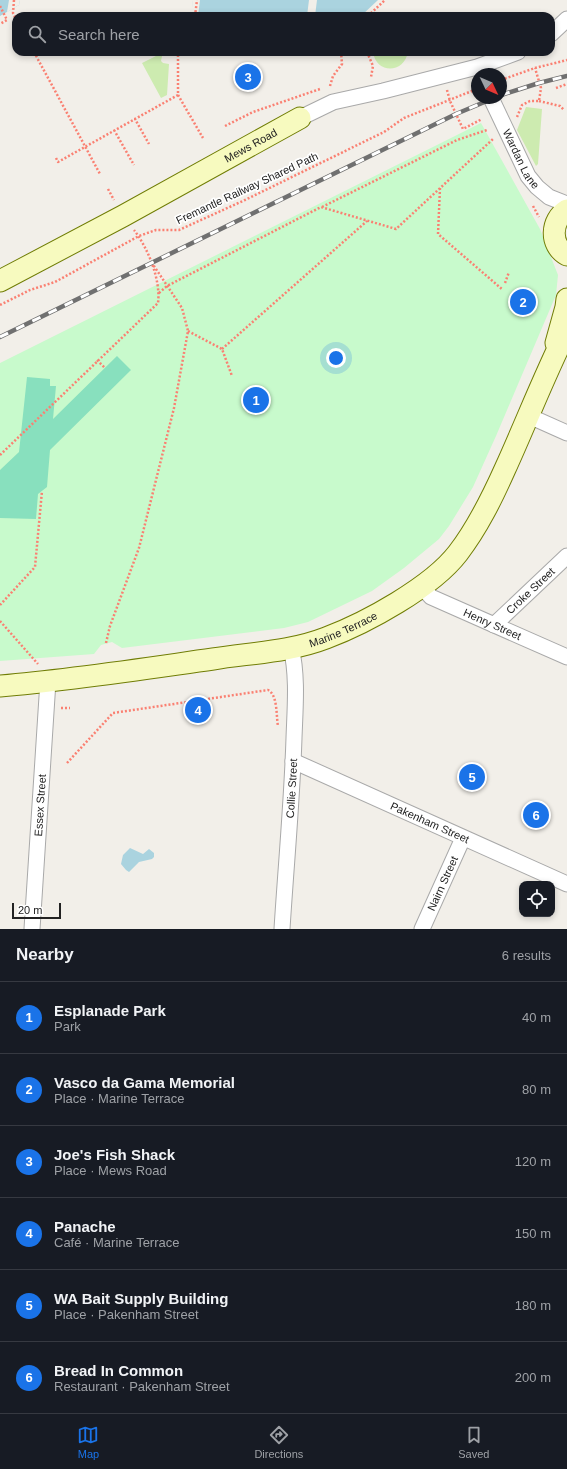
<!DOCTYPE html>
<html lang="en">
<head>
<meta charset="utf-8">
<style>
	body { margin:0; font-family:Helvetica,sans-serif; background:#242831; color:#f1f3f6 }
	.controls { position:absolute; right:12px; bottom:12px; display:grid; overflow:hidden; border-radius:8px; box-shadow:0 2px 6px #0003 }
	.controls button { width:36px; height:36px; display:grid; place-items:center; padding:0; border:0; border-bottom:1px solid #363941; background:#171b24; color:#f1f3f6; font:20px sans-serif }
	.compass { position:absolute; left:471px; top:68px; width:36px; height:36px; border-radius:50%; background:#171b24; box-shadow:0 2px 6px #0003; rotate:134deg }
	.scale { position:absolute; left:12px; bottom:10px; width:49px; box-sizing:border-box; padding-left:4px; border:2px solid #222; border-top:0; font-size:11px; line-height:14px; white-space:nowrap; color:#222; -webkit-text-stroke:3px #fff; paint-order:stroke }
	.you { position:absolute; left:336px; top:358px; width:14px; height:14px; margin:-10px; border:3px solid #fff; border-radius:50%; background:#1a73e8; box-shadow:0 0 0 6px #1a73e833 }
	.badge { display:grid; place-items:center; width:26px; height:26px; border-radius:50%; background:#1a73e8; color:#fff; font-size:13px; font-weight:700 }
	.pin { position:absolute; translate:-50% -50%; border:2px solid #fff; box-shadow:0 1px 4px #0006 }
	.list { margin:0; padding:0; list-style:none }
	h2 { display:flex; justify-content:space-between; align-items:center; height:52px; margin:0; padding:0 16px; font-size:17px }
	h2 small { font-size:13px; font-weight:400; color:#9ea1a6 }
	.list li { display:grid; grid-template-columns:26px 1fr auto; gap:12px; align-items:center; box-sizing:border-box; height:72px; padding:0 16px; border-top:1px solid #363941 }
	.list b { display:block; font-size:15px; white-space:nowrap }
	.list p { margin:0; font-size:13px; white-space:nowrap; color:#9ea1a6 }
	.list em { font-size:13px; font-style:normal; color:#9ea1a6 }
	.icon { flex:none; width:22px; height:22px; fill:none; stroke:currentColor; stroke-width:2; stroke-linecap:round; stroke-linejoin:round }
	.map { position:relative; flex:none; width:567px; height:929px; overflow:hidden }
	.search { position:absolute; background:#171b24; box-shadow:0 2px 6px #0003; left:12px; right:12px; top:12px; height:44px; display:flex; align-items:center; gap:10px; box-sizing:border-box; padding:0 14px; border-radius:12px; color:#9ea1a6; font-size:15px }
	.sheet { height:484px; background:#171b24 }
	nav { display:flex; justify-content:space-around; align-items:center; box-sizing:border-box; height:56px; border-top:1px solid #363941; background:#171b24; font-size:11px; color:#9ea1a6 }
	nav a { display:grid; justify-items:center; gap:2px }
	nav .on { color:#1a73e8 }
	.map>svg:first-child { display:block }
</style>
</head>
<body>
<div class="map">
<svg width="567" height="929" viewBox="0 0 567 929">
	<rect width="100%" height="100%" fill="#f2efe9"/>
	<path fill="#cdebb0" d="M373,52H408C404,74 376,74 373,52Z
		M156,56H162L161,61L163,63L169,64L167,95L161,98L142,63Z
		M526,107L542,109L538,164L536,166L517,130Z"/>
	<path fill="#c8facc" d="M481,123L540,229L558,275L556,295L496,436L473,487L449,526L439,539L404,568L372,591L308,622L284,628L122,648L112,642L101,645L94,654L0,661V363Z"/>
	<path fill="#88e0be" d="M117,356L131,370L50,450L47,487L38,494L36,519L0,518V470L19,452L27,377L50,379V386H56L53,419Z"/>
	<path fill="#aad3df" d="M0,0H20L19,5L0,16Z
		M193,0H386L371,16H192Z
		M130,848L143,854L149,849L154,853V857L152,859L139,862L129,872L126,870L121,864L123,855Z"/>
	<path fill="#f2efe9" d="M9,0H20L19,5L7,12Z
		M193,0H200L198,16H191Z
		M309,0H317L315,16H307Z
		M378,0H388L373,16H361Z"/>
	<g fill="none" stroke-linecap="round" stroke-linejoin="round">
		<defs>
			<g id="street">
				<path d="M551,34L567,19"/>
				<path id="s1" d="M491,98L528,176L537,187L549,197L567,204"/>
				<path d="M300,118L333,102L383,91L477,67L518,52"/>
				<path d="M529,416L567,433"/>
				<path id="s2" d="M421,586L431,597L567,657"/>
				<path id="s3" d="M494,625L567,556"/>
				<path id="s4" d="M293,761L567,884"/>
				<path id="s5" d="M32,929L48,681"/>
				<path id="s6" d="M282,929C286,865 292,802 294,738C295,708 298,677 291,647"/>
				<path id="s7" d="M422,929L463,838"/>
			</g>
			<g id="secondary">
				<path d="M567,210C551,220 549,245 567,255"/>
				<path id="s8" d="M0,281L123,216L300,118"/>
				<path d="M556,343L566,307L567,299"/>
				<path id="s9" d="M0,686C71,680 142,669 213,659C250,653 290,652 326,638C366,623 432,587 458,553C478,527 492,498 505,469C526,423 544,376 567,330"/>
			</g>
		</defs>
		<use href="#street" stroke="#a9a9a9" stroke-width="17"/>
		<use href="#secondary" stroke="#707d05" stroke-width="23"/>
		<path stroke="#fa8072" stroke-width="2.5" stroke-dasharray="2 2" stroke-linecap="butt" d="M14,0L13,13L16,19
			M0,6L7,20L0,24
			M195,16L197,0
			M368,16L385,0
			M34,52L100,174
			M367,52L373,66L371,77H370
			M501,80L535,68L567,60
			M330,86L333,76L342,64L341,52
			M556,88L567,84
			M447,90L450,101L463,129L482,119
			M178,95L203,138
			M539,101L560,106L564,110
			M517,117L522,105L530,101H539L541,88L535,68
			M134,119H135L149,144
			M225,126L253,112L320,89
			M114,130L134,165
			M56,158L58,162L178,95V52
			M440,188L438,234L503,290
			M108,189L114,200
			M533,206L539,217
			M322,207L457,140L487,130
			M505,283L509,272
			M159,293L167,286L321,207L396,229L493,139
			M0,305L30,290L55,282L139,236L156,230H179L245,200L384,132L404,118L477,89
			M188,331L222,349L232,376
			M222,349L367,221
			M97,360L105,368
			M0,455L158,303C161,280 148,248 134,230
			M0,605L35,567L42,491
			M0,621L38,664
			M106,643L110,626L139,548L174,408L188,331L182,308L152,263
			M61,708H70
			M67,763L113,713L268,690C278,695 276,716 278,726"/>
		<use href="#street" stroke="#fff" stroke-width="15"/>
		<use href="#secondary" stroke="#f7fabf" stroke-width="21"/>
		<defs>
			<path id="rail" d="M501,95L539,83L567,76
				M0,337L456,114L494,98"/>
		</defs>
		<use href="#rail" stroke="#707070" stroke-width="4.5"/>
		<use href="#rail" stroke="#fff" stroke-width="3" stroke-dasharray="9" stroke-linecap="butt"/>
	</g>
	<g text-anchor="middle" stroke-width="3.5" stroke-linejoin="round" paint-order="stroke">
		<g font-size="11" fill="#222" stroke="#fff">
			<text dy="4" stroke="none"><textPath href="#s8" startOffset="285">Mews Road</textPath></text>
			<text dy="4" stroke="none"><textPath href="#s1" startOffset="68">Wardan Lane</textPath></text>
			<text transform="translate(247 188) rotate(-25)" y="4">Fremantle Railway Shared Path</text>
			<text dy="4" stroke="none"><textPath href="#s3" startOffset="50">Croke Street</textPath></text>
			<text dy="4" stroke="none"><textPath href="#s2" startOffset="82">Henry Street</textPath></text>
			<text dy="4" stroke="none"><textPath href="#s9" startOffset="349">Marine Terrace</textPath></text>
			<text dy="4" stroke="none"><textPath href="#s6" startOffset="141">Collie Street</textPath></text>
			<text dy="4" stroke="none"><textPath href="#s5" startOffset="124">Essex Street</textPath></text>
			<text dy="4" stroke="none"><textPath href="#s4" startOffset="150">Pakenham Street</textPath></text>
			<text dy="4" stroke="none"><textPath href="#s7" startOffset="50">Nairn Street</textPath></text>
		</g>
	</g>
</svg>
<div class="controls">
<button><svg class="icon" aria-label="locate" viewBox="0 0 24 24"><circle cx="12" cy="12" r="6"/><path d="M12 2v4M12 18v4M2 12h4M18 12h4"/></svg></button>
</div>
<svg class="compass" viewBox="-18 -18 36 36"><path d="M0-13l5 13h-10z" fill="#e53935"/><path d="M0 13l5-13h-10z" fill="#9ea1a6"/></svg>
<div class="scale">20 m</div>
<div class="you"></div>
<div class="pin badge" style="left:256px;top:400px">1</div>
<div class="pin badge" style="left:523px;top:302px">2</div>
<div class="pin badge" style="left:248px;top:77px">3</div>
<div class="pin badge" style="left:198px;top:710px">4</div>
<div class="pin badge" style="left:472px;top:777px">5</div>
<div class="pin badge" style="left:536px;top:815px">6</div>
<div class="search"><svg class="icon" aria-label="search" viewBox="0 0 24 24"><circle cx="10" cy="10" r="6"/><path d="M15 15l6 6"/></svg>Search here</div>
</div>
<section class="sheet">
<h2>Nearby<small>6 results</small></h2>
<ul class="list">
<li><span class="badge">1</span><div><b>Esplanade Park</b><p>Park</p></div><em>40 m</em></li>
<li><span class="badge">2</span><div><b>Vasco da Gama Memorial</b><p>Place · Marine Terrace</p></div><em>80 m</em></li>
<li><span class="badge">3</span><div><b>Joe's Fish Shack</b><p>Place · Mews Road</p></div><em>120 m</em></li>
<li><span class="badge">4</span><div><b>Panache</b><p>Café · Marine Terrace</p></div><em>150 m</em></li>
<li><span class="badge">5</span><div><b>WA Bait Supply Building</b><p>Place · Pakenham Street</p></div><em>180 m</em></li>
<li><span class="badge">6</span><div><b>Bread In Common</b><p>Restaurant · Pakenham Street</p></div><em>200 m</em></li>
</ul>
</section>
<nav>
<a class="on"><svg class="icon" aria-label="map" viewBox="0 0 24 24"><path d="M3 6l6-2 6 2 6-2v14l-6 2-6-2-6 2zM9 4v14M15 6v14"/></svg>Map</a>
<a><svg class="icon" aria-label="directions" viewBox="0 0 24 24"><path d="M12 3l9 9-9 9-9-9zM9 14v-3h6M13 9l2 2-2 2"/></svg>Directions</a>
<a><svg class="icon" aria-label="saved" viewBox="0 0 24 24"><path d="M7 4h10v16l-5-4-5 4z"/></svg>Saved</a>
</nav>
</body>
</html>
